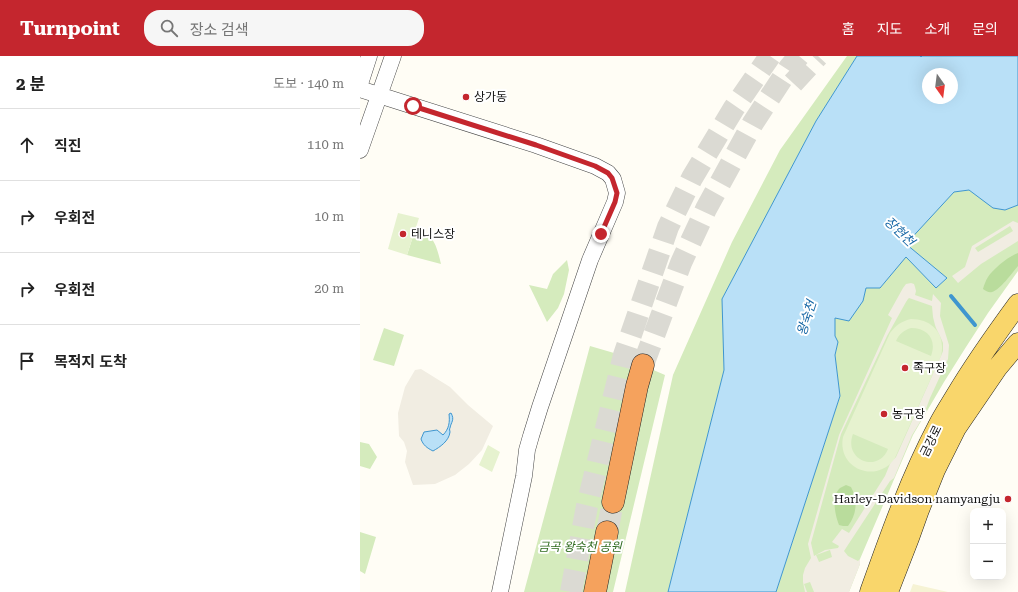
<!DOCTYPE html>
<html lang="ko">
<head>
<meta charset="utf-8">
<style>
	body { margin:0; font-family:"Roboto Serif","Noto Sans KR",serif; background:#f6f6f6; color:#222 }
	.controls { position:absolute; right:12px; bottom:12px; display:grid; overflow:hidden; border-radius:8px; box-shadow:0 4px 16px #0002 }
	.controls button { width:36px; height:36px; display:grid; place-items:center; padding:0; border:0; border-bottom:1px solid #e0e0e0; background:#fff; color:#222; font:20px sans-serif }
	.compass { position:absolute; left:562px; top:12px; width:36px; height:36px; border-radius:50%; background:#fff; box-shadow:0 4px 16px #0002; rotate:166deg }
	.stop { position:absolute; width:12px; height:12px; margin:-9px; border:3px solid #c4262e; border-radius:50%; background:#fff }
	.stop.end { background:#c4262e; border-color:#fff; box-shadow:0 1px 4px #0008 }
	.list { margin:0; padding:0; list-style:none }
	h2 { display:flex; justify-content:space-between; align-items:center; height:52px; margin:0; padding:0 16px; font-size:17px }
	h2 small { font-size:13px; font-weight:400; color:#767676 }
	.list li { display:grid; grid-template-columns:26px 1fr auto; gap:12px; align-items:center; box-sizing:border-box; height:72px; padding:0 16px; border-top:1px solid #e0e0e0 }
	.list b { display:block; font-size:15px; white-space:nowrap }
	.list em { font-size:13px; font-style:normal; color:#767676 }
	.icon { flex:none; width:22px; height:22px; fill:none; stroke:currentColor; stroke-width:2; stroke-linecap:round; stroke-linejoin:round }
	.map { position:relative; flex:none; width:658px; height:536px; overflow:hidden }
	header { display:flex; align-items:center; gap:24px; box-sizing:border-box; height:56px; padding:0 20px; background:#c4262e; color:#fff }
	header strong { font-size:19px }
	nav { display:flex; gap:22px; margin-inline-start:auto; font-size:14px }
	.search { width:280px; height:36px; background:#f6f6f6; display:flex; align-items:center; gap:10px; box-sizing:border-box; padding:0 14px; border-radius:16px; color:#767676; font-size:15px }
	main { display:flex }
	aside { flex:1; background:#fff }
	.map>svg:first-child { display:block }
</style>
</head>
<body>
<header>
<strong>Turnpoint</strong>
<div class="search"><svg class="icon" aria-label="search" viewBox="0 0 24 24"><circle cx="10" cy="10" r="6"/><path d="M15 15l6 6"/></svg>장소 검색</div>
<nav><a>홈</a><a>지도</a><a>소개</a><a>문의</a></nav>
</header>
<main>
<aside>
<h2>2 분<small>도보 · 140 m</small></h2>
<ul class="list">
<li><svg class="icon" aria-label="ahead" viewBox="0 0 24 24"><path d="M12 20V5M6 11l6-6 6 6"/></svg><div><b>직진</b></div><em>110 m</em></li>
<li><svg class="icon" aria-label="right" viewBox="0 0 24 24"><path d="M7 20v-9h11M14 6l5 5-5 5"/></svg><div><b>우회전</b></div><em>10 m</em></li>
<li><svg class="icon" aria-label="right" viewBox="0 0 24 24"><path d="M7 20v-9h11M14 6l5 5-5 5"/></svg><div><b>우회전</b></div><em>20 m</em></li>
<li><svg class="icon" aria-label="arrive" viewBox="0 0 24 24"><path d="M6 21V4h12l-3 4 3 4H6"/></svg><div><b>목적지 도착</b></div></li>
</ul>
</aside>
<div class="map">
<svg width="658" height="536" viewBox="0 0 658 536">
	<rect width="100%" height="100%" fill="#fffdf5"/>
	<path fill="#f6f3d4" d="M553,528L588,536H550Z"/>
	<path fill="#d5ebbd" d="M487,0H497L456,65L362,243L364,314L308,536H265L313,319L372,186L420,94Z
		M609,134L634,152L645,154L658,149V215L628,257L606,291L584,326L553,379L500,503V508L489,536H416L480,340L475,299L478,287L475,280V262L503,245L506,231L520,232L546,200L576,232L587,222L545,188L594,136Z
		M55,174C60,176 66,177 70,181C76,186 79,200 81,208L47,199Z
		M207,204L209,214L204,238L198,252L187,266L169,229L187,233L193,218Z
		M24,272L44,279L34,310L13,304Z
		M230,290L254,297L305,319L253,536H164Z
		M0,386L9,388L17,401L10,413L0,410Z
		M0,476L16,481L5,518L0,515Z"/>
	<path fill="#b9dc9c" d="M658,197V210C652,217 640,234 632,236C629,237 626,235 623,233C624,229 626,224 628,221C633,213 649,200 658,197Z
		M486,429L491,431C498,444 497,458 488,470H483L479,469C475,459 471,440 480,432C482,431 484,430 486,429Z"/>
	<path fill="#e6f2cf" fill-rule="evenodd" d="M38,157L59,162L47,199L28,193Z
		M551,263C573,263 586,279 581,300L534,404C514,428 477,412 483,381L530,277C536,269 542,265 551,263ZM551,272C568,272 577,284 571,300L536,285C539,278 544,274 551,272ZM493,378L528,393C518,418 483,404 493,378Z
		M128,389L140,396L132,416L119,409Z"/>
	<path fill="#f1ede2" fill-rule="evenodd" d="M653,165L658,167V185L621,208L598,227L592,220L605,211L612,190ZM650,170L653,175L618,196L615,192Z
		M551,227L554,228L555,231L556,235L555,239L572,245L573,238L581,247L580,260L589,289L588,303L570,342L563,361L552,379L534,422L530,425L484,495L488,500L498,505L500,503V508L489,536H454L450,526L444,528L447,536H445L443,526V519L445,512L451,502L448,488L479,379L532,262L528,259L543,232L546,228ZM549,242L572,250L573,261L575,269L576,272L580,280L583,287V295L581,300L536,401L530,408L525,420L489,477L482,473L472,486L479,490L478,492L465,494L454,500L451,487L481,378L527,280L546,246L548,243ZM470,494L472,501L459,506L456,499Z
		M61,313L90,331L108,349L133,370L122,394L109,408L95,419L75,428L53,429L45,406L47,395L44,386L39,380L38,357L45,331L55,314Z"/>
	<path fill="#b9e0f7" stroke="#3f96cf" fill-rule="evenodd" d="M497,0H560L561,1L562,0H658V149L645,154L633,152L609,134L594,136L546,188L587,222L576,232L546,201L520,232H506L503,245L489,265L475,262V280L478,286L475,299L480,340L416,536H308L364,314L362,243L456,65ZM568,18H592V42H568Z
		M91,357C95,364 91,366 90,372C89,373 90,375 90,376C89,385 80,391 73,395C67,392 63,389 61,383L64,376L77,374L83,379C89,373 90,366 89,358Z"/>
	<g fill="none" stroke-linecap="round" stroke-linejoin="round">
		<path stroke="#3f96cf" stroke-width="4" d="M591,240L615,269"/>
		<path stroke="#dbdad3" stroke-width="22" stroke-dasharray="22 11" stroke-linecap="butt" d="M433,27L458,0
			M283,309L321,207L346,153L393,67L429,12L439,0
			M247,476L253,446
			M211,536L227,450L264,299L308,171L332,122L374,52L410,0"/>
		<defs>
			<path id="minor" d="M0,28L9,0
				M0,33L176,89L235,110L248,117L253,123L257,137L255,146L230,204L180,351L171,380L167,394L164,420L140,536
				M0,94L33,0"/>
			<path id="major" d="M510,536C530,480 550,423 578,370C583,360 589,351 595,341C614,309 636,278 658,248
				M528,536L549,482L559,454L575,414L596,372L637,312L658,287"/>
			<path id="highway" d="M253,446L277,330L283,309
				M235,536L247,476"/>
		</defs>
		<use href="#minor" stroke="#444" stroke-width="17"/>
		<use href="#major" stroke="#222" stroke-width="21"/>
		<use href="#highway" stroke="#222" stroke-width="23"/>
		<use href="#minor" stroke="#fff" stroke-width="16"/>
		<use href="#major" stroke="#f9d66b" stroke-width="20"/>
		<use href="#highway" stroke="#f5a25d" stroke-width="22"/>
	</g>
	<g fill="none" stroke-linecap="round" stroke-linejoin="round">
		<path stroke="#c4262e" stroke-width="5" d="M53,50L176,89L235,110L248,117L252,122L257,137L255,146L241,178"/>
	</g>
	<g fill="#c4262e" stroke="#fff" stroke-width="1.5">
		<circle cx="106" cy="41" r="4"/>
		<circle cx="43" cy="178" r="4"/>
		<circle cx="545" cy="312" r="4"/>
		<circle cx="524" cy="358" r="4"/>
		<circle cx="648" cy="443" r="4"/>
	</g>
	<g text-anchor="middle" stroke-width="4" stroke-linejoin="round" paint-order="stroke">
		<g font-size="12" fill="#111" stroke="#fff" text-anchor="start">
			<text x="114" y="45">상가동</text>
			<text x="51" y="182">테니스장</text>
			<text x="553" y="316">족구장</text>
			<text x="532" y="362">농구장</text>
			<text x="640" y="447" text-anchor="end">Harley-Davidson namyangju</text>
		</g>
		<g font-size="12" fill="#111" stroke="#fff">
			<text transform="translate(571 385) rotate(-64)" y="4">금강로</text>
		</g>
		<g font-size="12" font-style="italic" fill="#2f6b1f" stroke="#fff">
			<text x="220" y="495">금곡 왕숙천 공원</text>
		</g>
		<g font-size="13" font-style="italic" fill="#1768a6" stroke="#fff">
			<text transform="translate(540 175) rotate(44)" y="5">장현천</text>
			<text transform="translate(446 262) rotate(-72)" y="5">왕숙천</text>
		</g>
	</g>
</svg>
<div class="controls">
<button>+</button>
<button>−</button>
</div>
<svg class="compass" viewBox="-18 -18 36 36"><path d="M0-13l5 13h-10z" fill="#e53935"/><path d="M0 13l5-13h-10z" fill="#767676"/></svg>
<div class="stop" style="left:53px;top:50px"></div>
<div class="stop end" style="left:241px;top:178px"></div>
</div>
</main>
</body>
</html>
